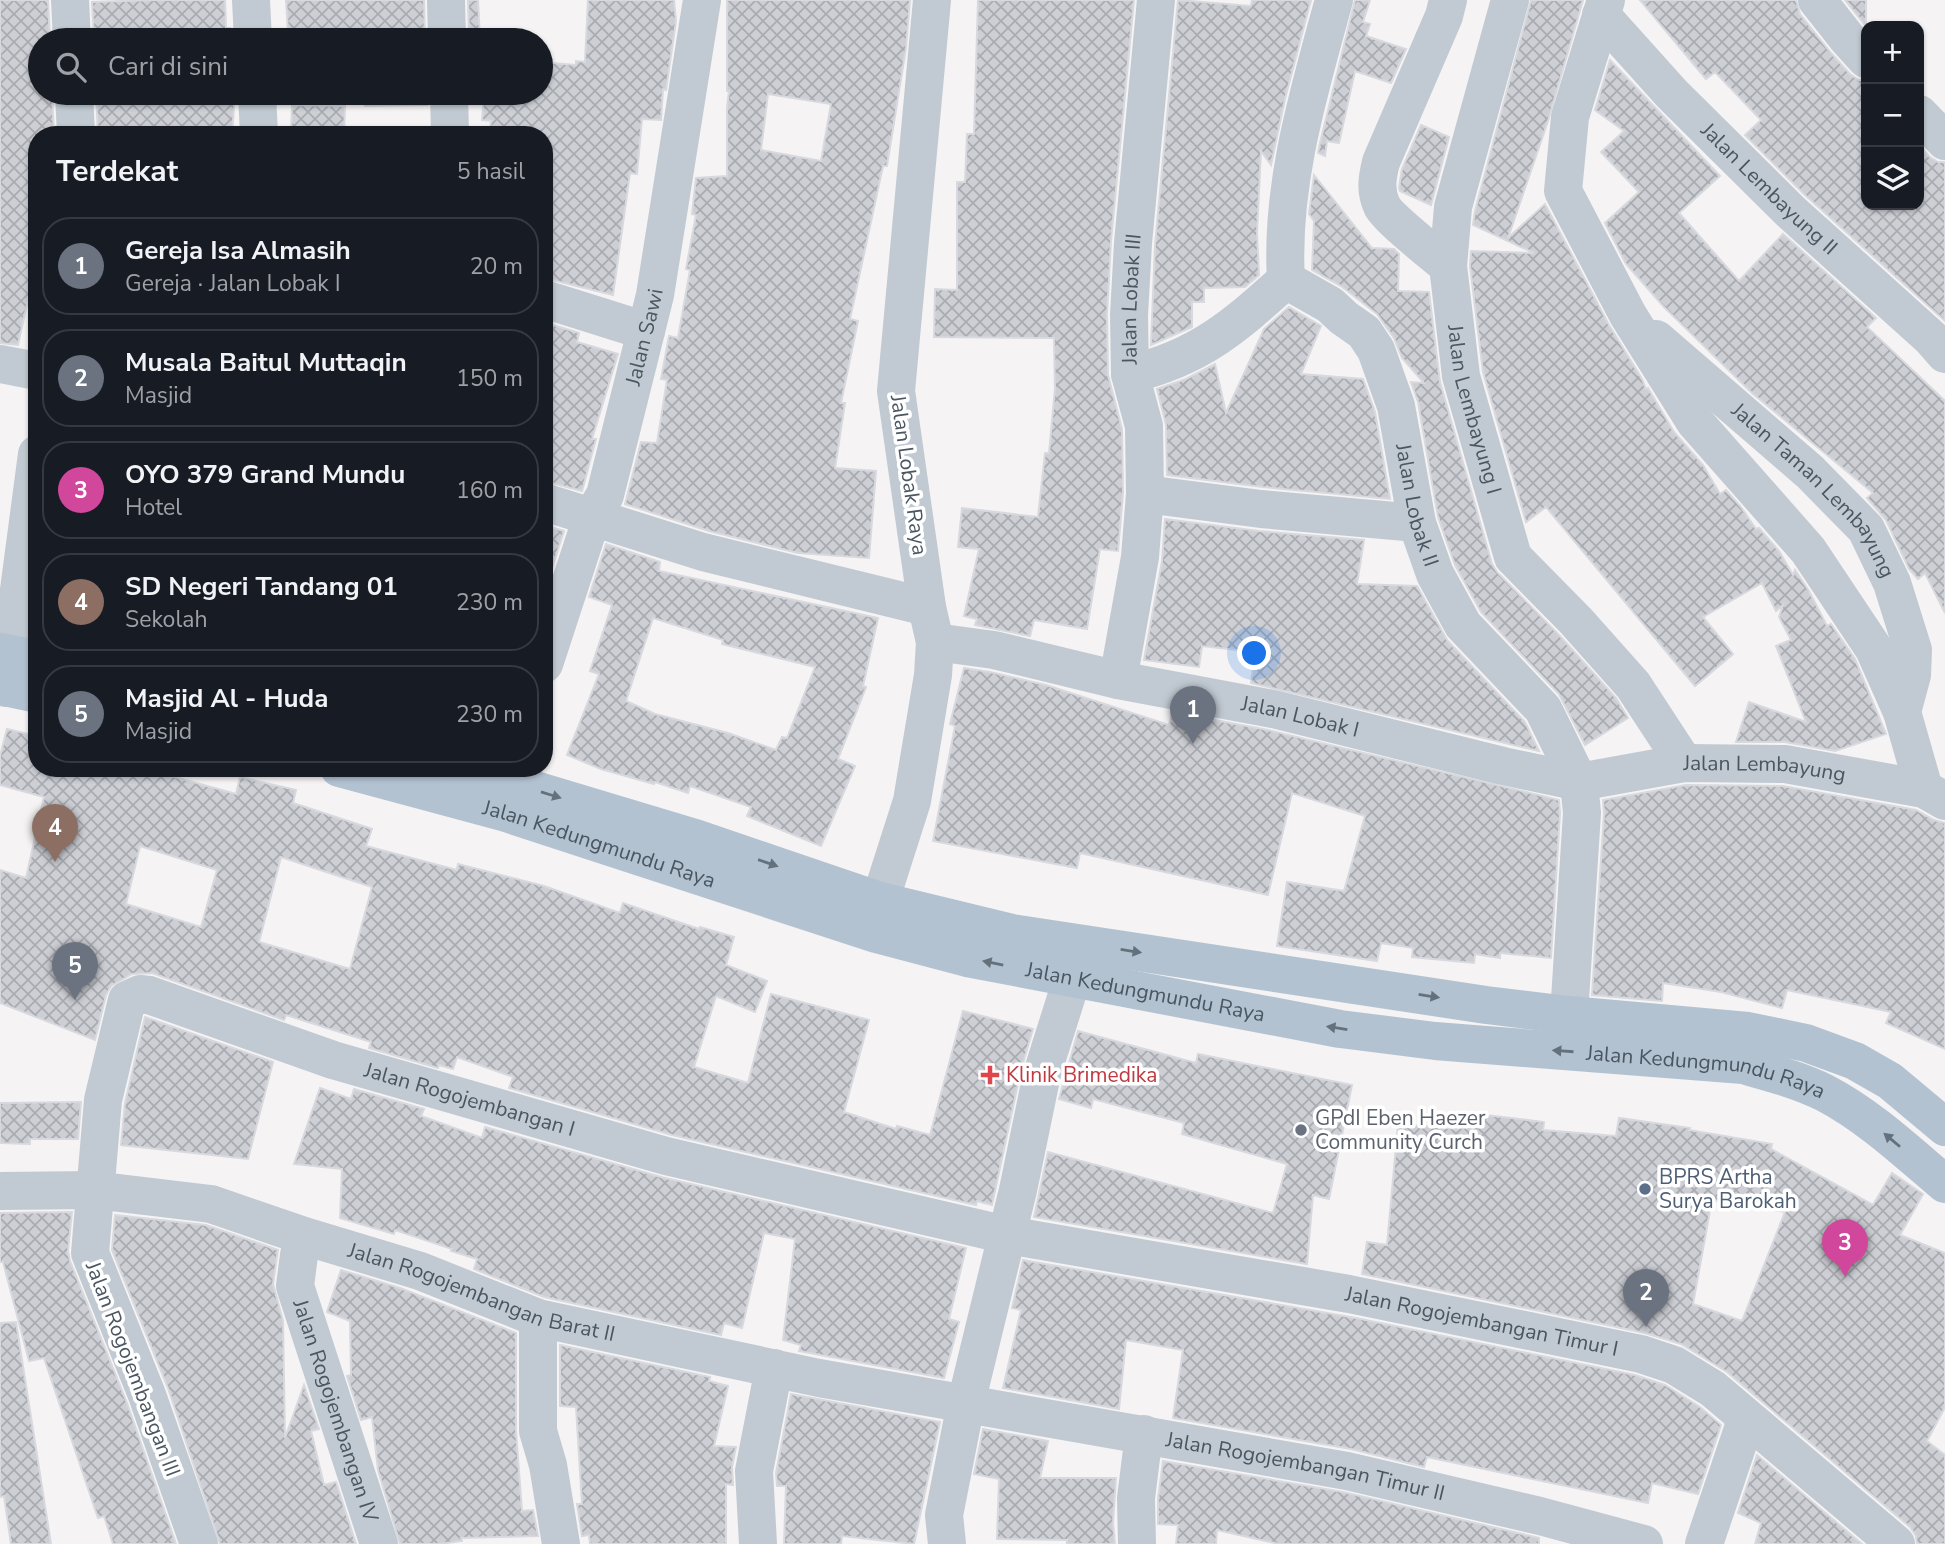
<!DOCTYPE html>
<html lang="id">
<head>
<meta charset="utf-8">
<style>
	body { margin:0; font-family:"Nunito Sans",sans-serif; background:#242831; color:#f1f3f6 }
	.controls { position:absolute; right:21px; top:21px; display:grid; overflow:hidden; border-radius:14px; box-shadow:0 2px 5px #0004 }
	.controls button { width:63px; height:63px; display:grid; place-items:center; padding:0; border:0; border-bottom:2px solid #363941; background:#171b24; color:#f1f3f6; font:35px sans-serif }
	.you { position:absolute; left:1255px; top:654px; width:24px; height:24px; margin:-18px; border:5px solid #fff; border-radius:50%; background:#1a73e8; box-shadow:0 0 0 10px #1a73e833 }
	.badge { display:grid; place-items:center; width:46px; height:46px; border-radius:50%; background:#d93025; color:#fff; font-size:23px; font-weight:700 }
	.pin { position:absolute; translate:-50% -58px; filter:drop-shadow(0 2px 4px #0008) }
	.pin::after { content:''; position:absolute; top:37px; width:24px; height:21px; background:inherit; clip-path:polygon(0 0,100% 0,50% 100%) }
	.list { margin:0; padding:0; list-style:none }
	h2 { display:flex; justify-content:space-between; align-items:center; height:91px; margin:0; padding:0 28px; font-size:30px }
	h2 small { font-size:23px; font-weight:400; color:#9ea1a6 }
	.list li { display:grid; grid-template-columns:46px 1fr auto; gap:21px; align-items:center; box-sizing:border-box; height:98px; margin:0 14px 14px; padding:0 14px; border:2px solid #363941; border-radius:28px }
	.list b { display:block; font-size:26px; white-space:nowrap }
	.list p { margin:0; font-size:23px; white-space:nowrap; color:#9ea1a6 }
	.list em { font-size:23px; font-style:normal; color:#9ea1a6 }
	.icon { flex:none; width:38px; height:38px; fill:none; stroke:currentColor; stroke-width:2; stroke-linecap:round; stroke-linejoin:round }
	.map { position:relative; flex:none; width:1945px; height:1544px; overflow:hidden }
	.search { position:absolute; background:#171b24; box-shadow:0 2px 5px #0004; left:28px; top:28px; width:525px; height:77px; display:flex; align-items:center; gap:18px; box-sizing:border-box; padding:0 24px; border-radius:38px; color:#9ea1a6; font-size:26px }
	.panel { position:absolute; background:#171b24; box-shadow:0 2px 5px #0004; left:28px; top:126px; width:525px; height:651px; border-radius:28px }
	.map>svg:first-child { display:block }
</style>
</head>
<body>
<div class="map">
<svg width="1945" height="1544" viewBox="0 0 1945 1544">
	<defs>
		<pattern id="building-cross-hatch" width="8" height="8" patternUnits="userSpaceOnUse" patternTransform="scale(1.75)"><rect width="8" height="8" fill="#cdcfd5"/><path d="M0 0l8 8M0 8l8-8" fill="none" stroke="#a8abb0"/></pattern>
	</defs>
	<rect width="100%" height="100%" fill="#f5f3f3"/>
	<path fill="url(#building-cross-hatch)" stroke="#d7d9de" stroke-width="2" fill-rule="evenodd" d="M0,0H48L50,40H40V93H52L54,135H37V260L18,345L0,343Z
		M156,0H225L226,28H230L231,40H94L92,2Z
		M286,0H424L425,40H362V30L288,32Z
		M468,0H478L480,40H469Z
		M588,0H674L676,21L666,90L663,89L661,120L642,119L637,174L630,173L613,295L544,278V135H489L491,121L482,120L484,93H541V62L576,65V61L585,62Z
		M727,0H910L906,48L887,166H883L850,319L858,321L841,403H845L835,468L876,471L869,558L798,553L709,531L625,504L641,442L657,443L667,380L661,379L669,336L678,338L690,270L686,269L696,215L692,214L696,178L727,176V107L729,91H727ZM768,94L831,104L821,161L761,150Z
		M978,0H1134L1111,241L1107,315L1108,375L1122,429L1123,493L1118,551L1100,549L1087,629L1034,620L1030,636L975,625L977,619L964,616L979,549L958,547L962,508L1038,517L1045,453H1049L1055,388L1054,338L934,337L935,289L957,290V182H965L967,134H974Z
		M1178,0L1251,6L1252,0H1311L1285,99L1271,165L1261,151L1257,232L1259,275L1245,287L1204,288V302H1192V327L1151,345L1155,245Z
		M1355,0H1370L1363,22L1370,24L1366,36L1406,49L1391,83L1355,71L1339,143L1327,141L1325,156L1318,153L1320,143Z
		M1531,0H1583L1548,121L1508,238L1545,204L1609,325L1642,379L1646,389L1648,388L1674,432L1703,465L1720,494L1726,490L1741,507L1756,529L1759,528L1779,551L1793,575L1795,570L1809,591L1827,626L1831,624L1855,659L1886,734L1835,751L1785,742H1736L1749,702L1806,722L1776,646L1791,640L1779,617L1783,605L1776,611L1762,583L1703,617L1733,654L1695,686L1546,507L1526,522L1483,372L1470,266L1471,251L1534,253L1473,225L1475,211Z
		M1640,0H1796L1800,14L1831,53L1850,74L1859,80H1866V205H1919V145L1930,157L1938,162H1945V321L1805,195L1745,135L1761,120L1715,72L1706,79Z
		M1845,0H1866V27L1864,24Z
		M1610,60L1720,176L1679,213L1739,281L1783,234L1876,318L1867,327L1945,401V613L1925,573L1918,579L1909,569L1886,520L1867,498L1873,493L1752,393L1664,307L1626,264L1605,223L1639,192L1601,152L1624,131L1595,110Z
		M96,93H235L232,135H98Z
		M365,93H427V105L365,106Z
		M292,105L345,106L344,135L291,134Z
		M1421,125L1449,137L1431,205L1400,191L1399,188L1402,169Z
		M1314,175L1372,248L1394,249L1399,254L1398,291L1429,292L1440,382L1492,564L1497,572L1560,636L1616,698L1628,718L1585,745L1559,694L1481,612L1455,565L1438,517L1418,402L1411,382L1424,383L1402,358L1394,338L1377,314L1341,286L1312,270L1314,221L1309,214Z
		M1289,307L1321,326L1301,374L1363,379L1375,412L1390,499L1263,487L1167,475L1166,425L1157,389L1186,379L1215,364L1226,413L1264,329Z
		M544,322L579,333L577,342L618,354L592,439H596L582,491L544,481Z
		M1165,519L1259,531L1364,540L1357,584L1417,586L1447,640L1525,722L1539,751L1251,683L1255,652L1202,646L1199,667L1144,660L1162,561Z
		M544,525L564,531L547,584L544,583Z
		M606,544L660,562L659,571L878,618L863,686L866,687L838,759L855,766L821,846L747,816L751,807L690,786L688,793L655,782L654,784L601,769L567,755L599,674L590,671L612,605L589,597ZM653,618L723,640L722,644L815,667L787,738L782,737L776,750L728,733L655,714L626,701Z
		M964,668L990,672L1046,685L1169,725L1172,712L1268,730L1559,800L1560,813L1551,958L1500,953V958L1475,954L1474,963L1412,957L1413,948L1381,943L1377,961L1277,946L1287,882L1344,891L1365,816L1292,793L1268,895L1080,853L1077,868L933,841L955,726L950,724Z
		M7,729L37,736V768H143L236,794L240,777L296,790L293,803L372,829L366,846L457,870L458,864L544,886L620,913L623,903L699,929L700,927L734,937L726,965L767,981L755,1012L716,996L694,1067L748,1083L771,994L869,1020L844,1112L896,1129L897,1126L930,1135L963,1011L1033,1029L1021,1070L992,1205L977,1201L976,1205L672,1135L509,1088L513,1077L457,1057L453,1069L439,1065L438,1068L369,1048L371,1042L286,1015L284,1020L152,973L132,974L111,986L106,995L95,1040L0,1003V870L26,878L44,797L0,785V756ZM140,846L217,870L201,927L126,904ZM281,857L372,887L350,969L259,942Z
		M1686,785L1783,786L1916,810L1934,820L1945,823V1049L1886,1023L1891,1012L1787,990L1782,1008L1721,992L1663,983L1662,1001L1592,995L1604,814L1603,800Z
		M145,1017L273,1062L248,1159L121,1145L125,1103Z
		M1078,1031L1196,1063L1198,1054L1352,1085L1329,1199L1313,1195L1307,1264L1034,1217L1048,1152L1273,1213L1287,1164L1182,1134L1184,1123L1093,1099L1091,1108L1059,1099Z
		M320,1088L351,1099L354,1089L424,1109L421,1116L482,1138L485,1127L661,1177L966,1248L949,1319L959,1322L944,1378L799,1351L801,1345L783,1340L795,1239L764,1233L742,1328L724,1323L721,1335L544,1297L474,1269L477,1259L451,1251L452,1249L395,1230L394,1234L340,1218L342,1169L294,1164Z
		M81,1102L78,1139H30V1144L0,1143V1103Z
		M1460,1112L1544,1122L1543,1130L1616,1136L1619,1118L1690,1128L1689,1130L1772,1144L1771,1149L1873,1205L1892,1173L1923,1194L1900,1235L1945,1253V1407L1927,1441L1945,1455V1544H1917L1916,1536L1910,1527L1727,1372L1681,1344L1645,1333L1362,1274L1367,1242L1387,1245L1398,1124L1458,1129ZM1712,1200L1785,1212L1742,1321L1693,1304Z
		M72,1212L68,1251L70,1261L127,1403L176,1544H113L104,1516L98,1518L44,1358L29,1361L3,1262H0V1213Z
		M115,1215L206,1225L278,1250L273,1284L283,1321L285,1438L304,1385L319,1429L311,1431L324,1485L336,1482L356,1544H220L168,1388L112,1250Z
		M1023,1260L1356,1318L1635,1375L1665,1385L1700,1407L1721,1425L1698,1494L1652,1483L1648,1503L1427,1457L1424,1467L1351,1449L1173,1418L1183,1350L1126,1340L1119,1409L1003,1388L1021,1310L1012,1308Z
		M341,1270L400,1288L516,1333V1431L522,1511L533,1510L538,1536L461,1538L462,1541L439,1544H400L378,1470L372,1417L361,1420L347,1376L351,1375L350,1321L327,1312Z
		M16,1322L51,1544H11L4,1496L0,1497V1323Z
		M560,1345L710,1377L709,1381L728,1386L714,1446L736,1447L732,1467L733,1485L726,1484V1544H590L589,1535L582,1536L577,1504H582L576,1407L560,1406Z
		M791,1394L940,1422L914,1544L842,1536L841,1544H784L786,1486H777L776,1473Z
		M983,1429L1048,1441L1040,1478H1116L1113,1523L1115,1544H1067V1540L997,1539L999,1479L974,1474Z
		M1757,1455L1862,1544H1755L1761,1523L1738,1513Z
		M1163,1461L1343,1492L1535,1537L1539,1538V1544H1279L1217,1530L1216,1544H1176L1178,1525L1158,1524V1499Z"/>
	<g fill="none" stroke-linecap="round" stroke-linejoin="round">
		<g stroke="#c1cad2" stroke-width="38">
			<path d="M70,0L72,40"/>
			<path d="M251,0L253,40"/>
			<path d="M446,0L447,40"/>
			<path id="s1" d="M1334,0C1309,91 1280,186 1286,280L1330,305L1344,318L1364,332L1376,350L1396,406L1417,523L1435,574L1463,625L1543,709L1579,782L1582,813L1569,1015"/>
			<path id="s2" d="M1510,0L1453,207L1448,266L1461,376L1513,557L1576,621L1633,685L1684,763"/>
			<path d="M1606,0L1570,117L1563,191L1628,315L1695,422L1808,550L1874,649L1902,712L1924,789"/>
			<path d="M1817,0L1847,38L1866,59"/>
			<path id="s3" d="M1601,15L1672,94L1790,211L1931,338L1945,354"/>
			<path d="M74,93L76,135"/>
			<path d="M257,93L259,135"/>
			<path d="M449,93L450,135"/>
			<path d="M1919,114L1945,141"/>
			<path d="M1448,266C1435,255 1388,218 1382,206C1375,191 1377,178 1381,162L1444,16L1448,0"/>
			<path d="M544,299L646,331"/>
			<path id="s4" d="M1656,339L1810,472L1866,529L1892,583L1913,650L1912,675L1902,712"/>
			<path d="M0,364L37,371"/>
			<path d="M1130,374C1199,358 1235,326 1286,280"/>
			<path d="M1145,494L1261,509L1417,523"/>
			<path d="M544,502L703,552L927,607"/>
			<path id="s5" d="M935,642L994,650L1118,680L1273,709L1503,766L1579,782L1684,763L1785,764L1924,789L1945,801"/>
			<path id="s6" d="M544,664L592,517L605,495L655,295L702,0"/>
			<path id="s7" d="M1118,680L1140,557L1145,494L1144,426L1130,374L1129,315L1133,243L1156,0"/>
			<path d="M6,688L37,454"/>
			<path d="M880,901L912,801L933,675L935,642L927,607L896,391L932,0"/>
			<path id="s8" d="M0,1191L94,1190L211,1204L304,1236L420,1271L538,1318L819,1378L1347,1471L1540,1516L1644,1544"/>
			<path id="s9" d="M304,1236L299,1255L295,1286L379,1544"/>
			<path d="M538,1318V1431L548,1465L561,1544"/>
			<path id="s10" d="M199,1544L147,1395L90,1253L103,1100L127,1000L140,994L149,995L333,1060L666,1156L1007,1235L1349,1294L1641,1354L1674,1365L1713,1389L1896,1544"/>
			<path d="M758,1544L754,1471L774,1368"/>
			<path d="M947,1544L944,1515L966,1403L1018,1190L1042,1074L1072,979L1079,946"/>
			<path d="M1137,1544L1136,1498L1144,1434"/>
			<path d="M1704,1544L1746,1420"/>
		</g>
		<g stroke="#b3c2d1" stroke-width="38">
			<path d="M0,652L37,659"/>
			<path d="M0,686L37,694"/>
			<path id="s11" d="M339,768L506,813L876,934L967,958L1340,1029L1435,1041L1743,1065C1771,1073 1799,1080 1825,1093C1869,1116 1907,1152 1945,1184"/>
			<path d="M462,768L698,839L880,901L1012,933L1486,1005L1569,1015L1748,1031L1806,1043L1855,1061L1890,1081L1945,1127"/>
		</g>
	</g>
	<defs><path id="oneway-solid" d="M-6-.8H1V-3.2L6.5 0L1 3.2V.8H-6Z" transform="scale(1.75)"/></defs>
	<g fill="#64717d">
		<use href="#oneway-solid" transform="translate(551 795) rotate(17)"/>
		<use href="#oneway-solid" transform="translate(768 863) rotate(19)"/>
		<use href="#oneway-solid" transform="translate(1131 951) rotate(9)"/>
		<use href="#oneway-solid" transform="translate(993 963) rotate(-168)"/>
		<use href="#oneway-solid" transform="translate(1429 996) rotate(9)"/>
		<use href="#oneway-solid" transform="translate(1337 1028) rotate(-171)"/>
		<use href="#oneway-solid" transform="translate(1563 1051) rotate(-176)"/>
		<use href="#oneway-solid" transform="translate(1892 1140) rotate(-140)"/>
	</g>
	<path fill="#e0444e" stroke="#fff" stroke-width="2.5" d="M986.5 1064.5h7v7h7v7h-7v7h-7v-7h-7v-7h7z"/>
	<circle fill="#6b7280" stroke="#fff" stroke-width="2.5" cx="1301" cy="1130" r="7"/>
	<circle fill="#5c6f8a" stroke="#fff" stroke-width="2.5" cx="1645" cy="1189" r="7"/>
	<g text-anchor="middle" stroke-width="7" stroke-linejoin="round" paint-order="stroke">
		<g font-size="21" fill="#4a5661" stroke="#fff">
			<text dy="7" stroke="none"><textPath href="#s3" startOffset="242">Jalan Lembayung II</textPath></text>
			<text dy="7" stroke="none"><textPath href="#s7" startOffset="385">Jalan Lobak III</textPath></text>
			<text dy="7" stroke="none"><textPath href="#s6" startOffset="343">Jalan Sawi</textPath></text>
			<text dy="7" stroke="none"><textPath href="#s2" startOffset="420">Jalan Lembayung I</textPath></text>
			<text transform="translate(909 475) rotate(82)" y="7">Jalan Lobak Raya</text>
			<text dy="7" stroke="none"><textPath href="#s4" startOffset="220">Jalan Taman Lembayung</textPath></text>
			<text dy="7" stroke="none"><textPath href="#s1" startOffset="562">Jalan Lobak II</textPath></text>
			<text dy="7" stroke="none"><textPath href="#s5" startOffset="373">Jalan Lobak I</textPath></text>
			<text dy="7" stroke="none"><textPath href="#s5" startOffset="847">Jalan Lembayung</textPath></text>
			<text dy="7" stroke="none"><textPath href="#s11" startOffset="271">Jalan Kedungmundu Raya</textPath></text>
			<text dy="7" stroke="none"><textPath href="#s11" startOffset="838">Jalan Kedungmundu Raya</textPath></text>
			<text dy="7" stroke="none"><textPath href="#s11" startOffset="1405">Jalan Kedungmundu Raya</textPath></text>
			<text dy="7" stroke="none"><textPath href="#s10" startOffset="928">Jalan Rogojembangan I</textPath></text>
			<text dy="7" stroke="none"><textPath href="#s8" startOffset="497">Jalan Rogojembangan Barat II</textPath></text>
			<text dy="7" stroke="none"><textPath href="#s10" startOffset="1965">Jalan Rogojembangan Timur I</textPath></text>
			<text transform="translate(133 1369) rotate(69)" y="7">Jalan Rogojembangan III</text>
			<text dy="7" stroke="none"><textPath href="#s9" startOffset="182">Jalan Rogojembangan IV</textPath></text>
			<text dy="7" stroke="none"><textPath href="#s8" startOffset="1340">Jalan Rogojembangan Timur II</textPath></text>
		</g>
		<g font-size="21" fill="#be3a42" stroke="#fff" text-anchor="start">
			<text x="1006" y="1082">Klinik Brimedika</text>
		</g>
		<g font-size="21" fill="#5b616d" stroke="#fff" text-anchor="start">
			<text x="1315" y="1125">GPdI Eben Haezer<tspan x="1315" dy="24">Community Curch</tspan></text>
		</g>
		<g font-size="21" fill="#4e5e75" stroke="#fff" text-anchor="start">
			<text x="1659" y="1184">BPRS Artha<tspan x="1659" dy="24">Surya Barokah</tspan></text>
		</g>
	</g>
</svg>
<div class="controls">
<button>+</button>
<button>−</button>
<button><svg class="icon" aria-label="layers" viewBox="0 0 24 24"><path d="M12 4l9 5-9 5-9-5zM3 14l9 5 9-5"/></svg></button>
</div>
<div class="you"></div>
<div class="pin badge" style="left:1193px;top:744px;background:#6b7280">1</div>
<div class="pin badge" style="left:1646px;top:1327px;background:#6b7280">2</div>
<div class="pin badge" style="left:1845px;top:1277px;background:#d1479c">3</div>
<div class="pin badge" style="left:55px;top:862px;background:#8d6e63">4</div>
<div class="pin badge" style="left:75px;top:1000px;background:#6b7280">5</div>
<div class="search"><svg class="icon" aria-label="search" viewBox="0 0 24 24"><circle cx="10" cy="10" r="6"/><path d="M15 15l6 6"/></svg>Cari di sini</div>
<section class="panel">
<h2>Terdekat<small>5 hasil</small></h2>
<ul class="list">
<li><span class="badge" style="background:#6b7280">1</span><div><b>Gereja Isa Almasih</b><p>Gereja · Jalan Lobak I</p></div><em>20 m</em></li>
<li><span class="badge" style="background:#6b7280">2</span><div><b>Musala Baitul Muttaqin</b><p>Masjid</p></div><em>150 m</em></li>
<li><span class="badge" style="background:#d1479c">3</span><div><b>OYO 379 Grand Mundu</b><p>Hotel</p></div><em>160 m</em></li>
<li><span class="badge" style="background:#8d6e63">4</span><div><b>SD Negeri Tandang 01</b><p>Sekolah</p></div><em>230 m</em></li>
<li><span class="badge" style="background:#6b7280">5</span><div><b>Masjid Al - Huda</b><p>Masjid</p></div><em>230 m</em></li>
</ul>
</section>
</div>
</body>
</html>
